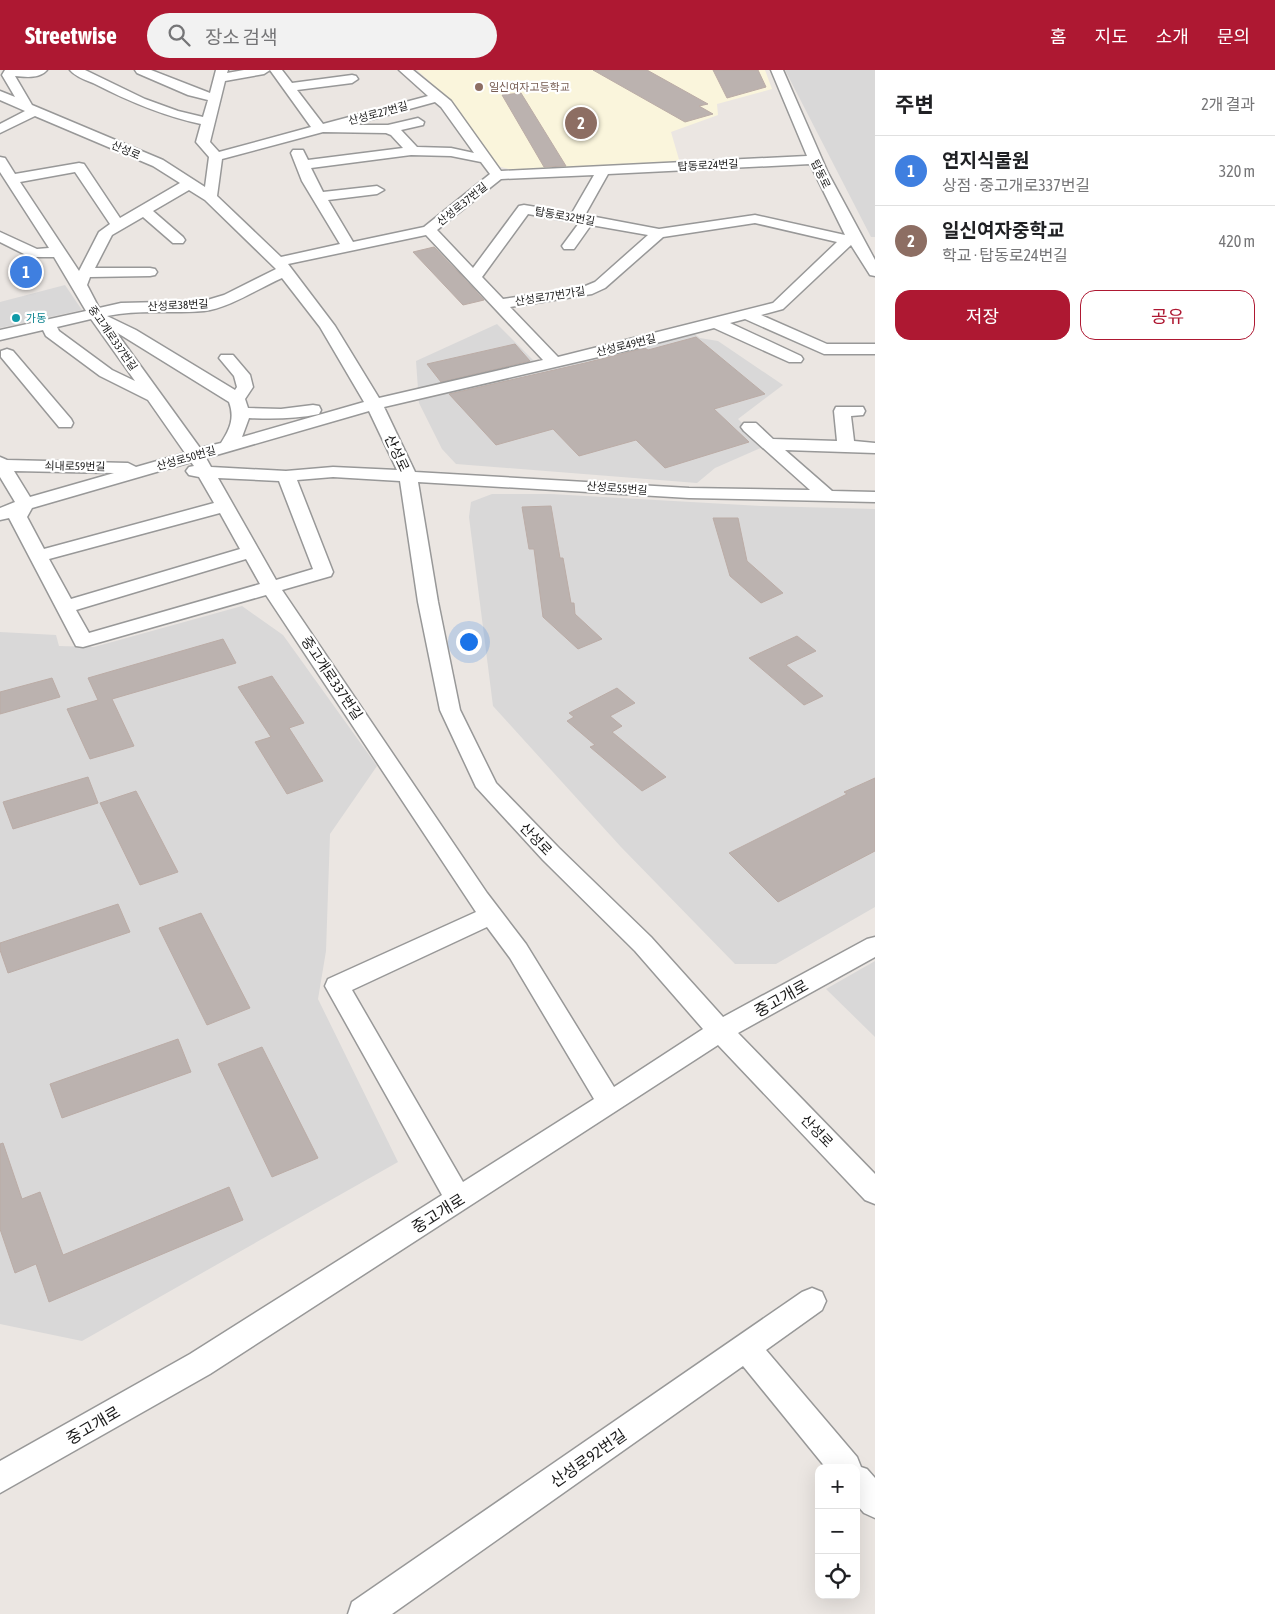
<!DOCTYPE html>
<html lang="ko">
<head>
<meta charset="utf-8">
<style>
	body { margin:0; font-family:"Asap Condensed","Noto Sans KR",sans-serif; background:#f2f2f2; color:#202124 }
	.controls { position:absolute; right:15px; bottom:15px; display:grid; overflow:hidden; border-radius:10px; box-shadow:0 5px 20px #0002 }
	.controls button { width:45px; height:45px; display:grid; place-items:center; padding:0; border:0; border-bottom:1px solid #e0e0e0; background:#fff; color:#202124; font:25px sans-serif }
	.you { position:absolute; left:468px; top:571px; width:18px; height:18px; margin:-12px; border:4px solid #fff; border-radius:50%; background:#1a73e8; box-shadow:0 0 0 8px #1a73e833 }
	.badge { display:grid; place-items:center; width:32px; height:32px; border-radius:50%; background:#ae1832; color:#fff; font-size:16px; font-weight:700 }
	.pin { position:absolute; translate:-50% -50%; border:2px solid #fff; box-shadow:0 1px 5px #0006 }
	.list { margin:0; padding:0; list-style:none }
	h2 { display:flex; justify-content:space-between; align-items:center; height:65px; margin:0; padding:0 20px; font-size:21px }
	h2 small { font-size:16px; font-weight:400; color:#757577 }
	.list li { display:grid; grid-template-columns:32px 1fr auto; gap:15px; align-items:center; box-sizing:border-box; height:70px; padding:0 20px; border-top:1px solid #e0e0e0 }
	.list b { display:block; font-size:19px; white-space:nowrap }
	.list p { margin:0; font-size:16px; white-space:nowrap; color:#757577 }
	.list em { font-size:16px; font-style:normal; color:#757577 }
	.actions { display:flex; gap:10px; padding:15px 20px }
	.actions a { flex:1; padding:11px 0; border:1px solid #ae1832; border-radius:15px; text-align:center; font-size:18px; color:#ae1832 }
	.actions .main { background:#ae1832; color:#fff }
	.icon { flex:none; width:28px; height:28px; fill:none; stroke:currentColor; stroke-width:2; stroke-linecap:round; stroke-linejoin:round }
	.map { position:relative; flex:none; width:875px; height:1544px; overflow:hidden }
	header { display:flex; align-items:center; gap:30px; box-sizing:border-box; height:70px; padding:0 25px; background:#ae1832; color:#fff }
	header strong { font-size:24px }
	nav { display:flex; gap:28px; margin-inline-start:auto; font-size:18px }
	.search { width:350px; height:45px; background:#f2f2f2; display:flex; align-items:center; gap:12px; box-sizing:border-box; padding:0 18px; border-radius:28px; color:#757577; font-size:19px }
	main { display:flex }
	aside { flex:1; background:#fff }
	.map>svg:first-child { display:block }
</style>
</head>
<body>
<header>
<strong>Streetwise</strong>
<div class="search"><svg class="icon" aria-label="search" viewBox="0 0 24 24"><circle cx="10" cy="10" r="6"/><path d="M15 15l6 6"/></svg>장소 검색</div>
<nav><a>홈</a><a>지도</a><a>소개</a><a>문의</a></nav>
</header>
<main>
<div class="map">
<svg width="875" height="1544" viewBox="0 0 875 1544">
	<rect width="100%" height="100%" fill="#ebe6e2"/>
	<path fill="#d9d8d8" d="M785,0H875V167H871Z
		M65,215L82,240L0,258V232Z
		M497,254L541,298L690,261L700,268L718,271L783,315L738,349L765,376L715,398L697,413L456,394L442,379L419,333L416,291Z
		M492,424H551L761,436L875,439V837L776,894H735L621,777L493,636L469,447L471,432Z
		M242,536L283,565L377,696L330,764L326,881L318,929L398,1092L82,1271L0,1254V562L56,565L59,576L94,577Z
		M875,891V967L826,919Z"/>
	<path fill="#faf5dc" d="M417,0H765L772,19L717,34L718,45L671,62L680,93L517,101L497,96L453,33Z"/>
	<path fill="#bbb2af" stroke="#bbaca6" d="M593,0H647L708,34L699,36L713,44L685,52Z
		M713,0H758L766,17L727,28Z
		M521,23L566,96L544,97L502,25Z
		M434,177L459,203L484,230L463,235L413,182Z
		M696,267L765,324L714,339L749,372L665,398L636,370L579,386L553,359L496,375L449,324L585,293L645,278L648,280Z
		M515,274L530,291L441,312L427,294Z
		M551,436L560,488H563L571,533H574L575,544L602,569L578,579L543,547L534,479H529L522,437Z
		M713,448H738L747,491L783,523L761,533L730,506Z
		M797,566L816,581L786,595L823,626L804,635L749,588Z
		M223,569L236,593L112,629L134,676L90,689L67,639L98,630L88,608Z
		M272,606L304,653L289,658L323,711L287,724L255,672L271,667L238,617Z
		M52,608L60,627L0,644V622Z
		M617,618L635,633L610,646L622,656L612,662L666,707L642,721L590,677L595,675L567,651L574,647L569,643Z
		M88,707L98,733L13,759L3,732Z
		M875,708V781L778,832L729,783L847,724L844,722Z
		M136,721L178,802L140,815L100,733Z
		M118,834L130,862L8,903L0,880V873Z
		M201,843L250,938L207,955L159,858Z
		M178,969L191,1002L62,1048L50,1014Z
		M262,977L318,1088L272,1107L218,994Z
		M3,1073L22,1129L40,1122L63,1185L229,1117L243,1150L49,1232L36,1194L15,1203L0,1159V1074Z"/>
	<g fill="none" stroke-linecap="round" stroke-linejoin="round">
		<defs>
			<path id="minor" d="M5,0H47C39,9 26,7 15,6L32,35L163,90L205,117L209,87L196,72L201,54C163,46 128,31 93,13C85,10 75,6 70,0H85L145,29L178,41L203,47L208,30L188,25L137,3L135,0H151L210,23L216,0H228L227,3L244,0H282L292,13L352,5L356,6L358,9L352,13L297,20L323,54L428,26L399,0H413L451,31L501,101L807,86L771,0H783L828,103L875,190V206L870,205L851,175L783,239L761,245L827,274H875V284H824L745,249L730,253L801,286L803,289L801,292H789L714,258L637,278L384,337L415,402L689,418L810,420L744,361L741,357L744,353H756L773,369L837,371L834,341L836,337H863L865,341L863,345L851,346L854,371L875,373V383L785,380L832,421L875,422V432L689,428L418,412L438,532L460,640L496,713L559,778L651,867L723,947L867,869L875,867V887L738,963L875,1104V1134L865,1130L718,975L210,1304L0,1423V1391L190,1284L442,1125L325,916L328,909L476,842L266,525L83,577L76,576L9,448L0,450V438L15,432L0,407V387L7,390L128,393L136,397L185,383L148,330L100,306L46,266L43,260L0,270V260L86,241L54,187H30L0,172V162L37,179L49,178L0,102V87L5,88L15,104L79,93L84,94L120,148L180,113L153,96L35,46L0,63V54L25,41L0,30V21L15,27L2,5ZM270,0L311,57L219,82L210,72L225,11L264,4ZM435,32L441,37L474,83L451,78L417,77L401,60L423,55L424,52L418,48L388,55H351ZM323,62L386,63L391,65L403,78L308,90L303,80H293L291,83L302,111L340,174L281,187L217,126L222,89ZM411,85L451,86L481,92L490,104L424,157L353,172L328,130L377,124L384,120L377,116L323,122L311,98ZM810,94L845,165L755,145L659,159L585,145L608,104ZM75,102L110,154L99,162L79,201L20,112ZM594,105L572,143L524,135L519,136L473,198L437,160L501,109ZM189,120L205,130L276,199L224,225L204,231L121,233L99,238L87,215L90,207L150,206L155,205L157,202L155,199L150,198H95L112,165L143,147L173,173H183L185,170L183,167L153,141ZM528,144L579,153L562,176L564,179H574L591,155L648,165L595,212L583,217L503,229L482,207ZM755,153L837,172L773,233L558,287L510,237L592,224L605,218L663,167ZM426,165L543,290L379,328L335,256L288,194ZM282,208L320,257L364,332L242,367L249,348C272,349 296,349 319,344L321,340L319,336L313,335L281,339L248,338L245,329L253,317L250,305L233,285H221L219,288L234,306L237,317L235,320L136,260L107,246C139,239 171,244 204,241C229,238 259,218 282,208ZM91,249L135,311L112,300L59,261L57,257ZM116,262L229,332C235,348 230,359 221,373L200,378ZM369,341L397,400L333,397L286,401L211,397L206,388ZM191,392L194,396L189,397L186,401L189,405L199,407L214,433L44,479L27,447L32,438ZM14,401L114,403L30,427ZM333,407L400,411L418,532L440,640L476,717L543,790L635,881L703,959L614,1017L526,874L487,823L282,520L331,506L333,502L297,410ZM218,408L279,411L313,499L276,510ZM220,443L240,479L71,529L49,489ZM246,489L260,514L89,563L76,540ZM487,857L510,888L594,1029L463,1112L352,920Z
				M7,279L13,281L71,349L73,353L71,357H59L1,287V281Z
				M812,1218L822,1222L826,1231L822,1240L766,1280L857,1387L861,1397L867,1399L875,1408V1448L864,1443L856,1434V1398H826L743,1296L392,1544H348L352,1532L802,1222Z"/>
		</defs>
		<use href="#minor" stroke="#989898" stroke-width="3"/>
		<use href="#minor" fill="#fff" fill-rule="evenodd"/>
	</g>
	<circle fill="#8d6e63" stroke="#fff" stroke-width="2" cx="479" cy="17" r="5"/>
	<circle fill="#0f9aa8" stroke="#fff" stroke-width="2" cx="16" cy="248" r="5"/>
	<g text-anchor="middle" stroke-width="4.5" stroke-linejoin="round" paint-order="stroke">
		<g font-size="11" fill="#785e54" stroke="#fff" text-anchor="start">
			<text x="489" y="21">일신여자고등학교</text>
		</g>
		<g font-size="11" fill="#1b1b1b" stroke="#fff">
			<text transform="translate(378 43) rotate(-15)" y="4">산성로27번길</text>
			<text transform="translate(126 80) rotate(23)" y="4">산성로</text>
			<text transform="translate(708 95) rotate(-3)" y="4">탑동로24번길</text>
			<text transform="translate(821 104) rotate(64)" y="4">탑동로</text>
			<text transform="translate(462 134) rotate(-39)" y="4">산성로37번길</text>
			<text transform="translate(565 146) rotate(10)" y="4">탑동로32번길</text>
			<text transform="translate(550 226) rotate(-9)" y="4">산성로77번가길</text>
			<text transform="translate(178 235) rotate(-3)" y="4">산성로38번길</text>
			<text transform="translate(113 268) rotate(55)" y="4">중고개로337번길</text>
			<text transform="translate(626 275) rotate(-14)" y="4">산성로49번길</text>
			<text transform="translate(186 388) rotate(-16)" y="4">산성로50번길</text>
			<text transform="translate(75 396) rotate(1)" y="4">쇠내로59번길</text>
			<text transform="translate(617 418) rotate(4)" y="4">산성로55번길</text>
		</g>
		<g font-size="11" fill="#0d838f" stroke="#fff" text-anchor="start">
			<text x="26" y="252">가동</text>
		</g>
		<g font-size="14" fill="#1b1b1b" stroke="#fff">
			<text transform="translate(397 383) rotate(65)" y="5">산성로</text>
			<text transform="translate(332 608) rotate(56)" y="5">중고개로337번길</text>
			<text transform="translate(536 769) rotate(46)" y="5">산성로</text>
			<text transform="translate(817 1061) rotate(46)" y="5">산성로</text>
		</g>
		<g font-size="16" fill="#1b1b1b" stroke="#fff">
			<text transform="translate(781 928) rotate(-29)" y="6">중고개로</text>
			<text transform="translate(438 1143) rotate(-32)" y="6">중고개로</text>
			<text transform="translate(93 1355) rotate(-30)" y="6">중고개로</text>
			<text transform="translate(588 1388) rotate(-35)" y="6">산성로92번길</text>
		</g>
	</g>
</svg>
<div class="controls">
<button>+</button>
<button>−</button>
<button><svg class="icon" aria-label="locate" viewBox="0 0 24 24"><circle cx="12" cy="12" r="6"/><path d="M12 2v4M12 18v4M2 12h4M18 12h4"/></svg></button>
</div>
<div class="you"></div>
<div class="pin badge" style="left:26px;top:202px;background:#3f7fe0">1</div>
<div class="pin badge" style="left:581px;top:53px;background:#8d6e63">2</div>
</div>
<aside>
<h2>주변<small>2개 결과</small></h2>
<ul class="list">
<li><span class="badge" style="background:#3f7fe0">1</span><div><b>연지식물원</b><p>상점 · 중고개로337번길</p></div><em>320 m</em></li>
<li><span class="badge" style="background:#8d6e63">2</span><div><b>일신여자중학교</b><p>학교 · 탑동로24번길</p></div><em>420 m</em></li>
</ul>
<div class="actions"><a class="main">저장</a><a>공유</a></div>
</aside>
</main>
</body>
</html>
